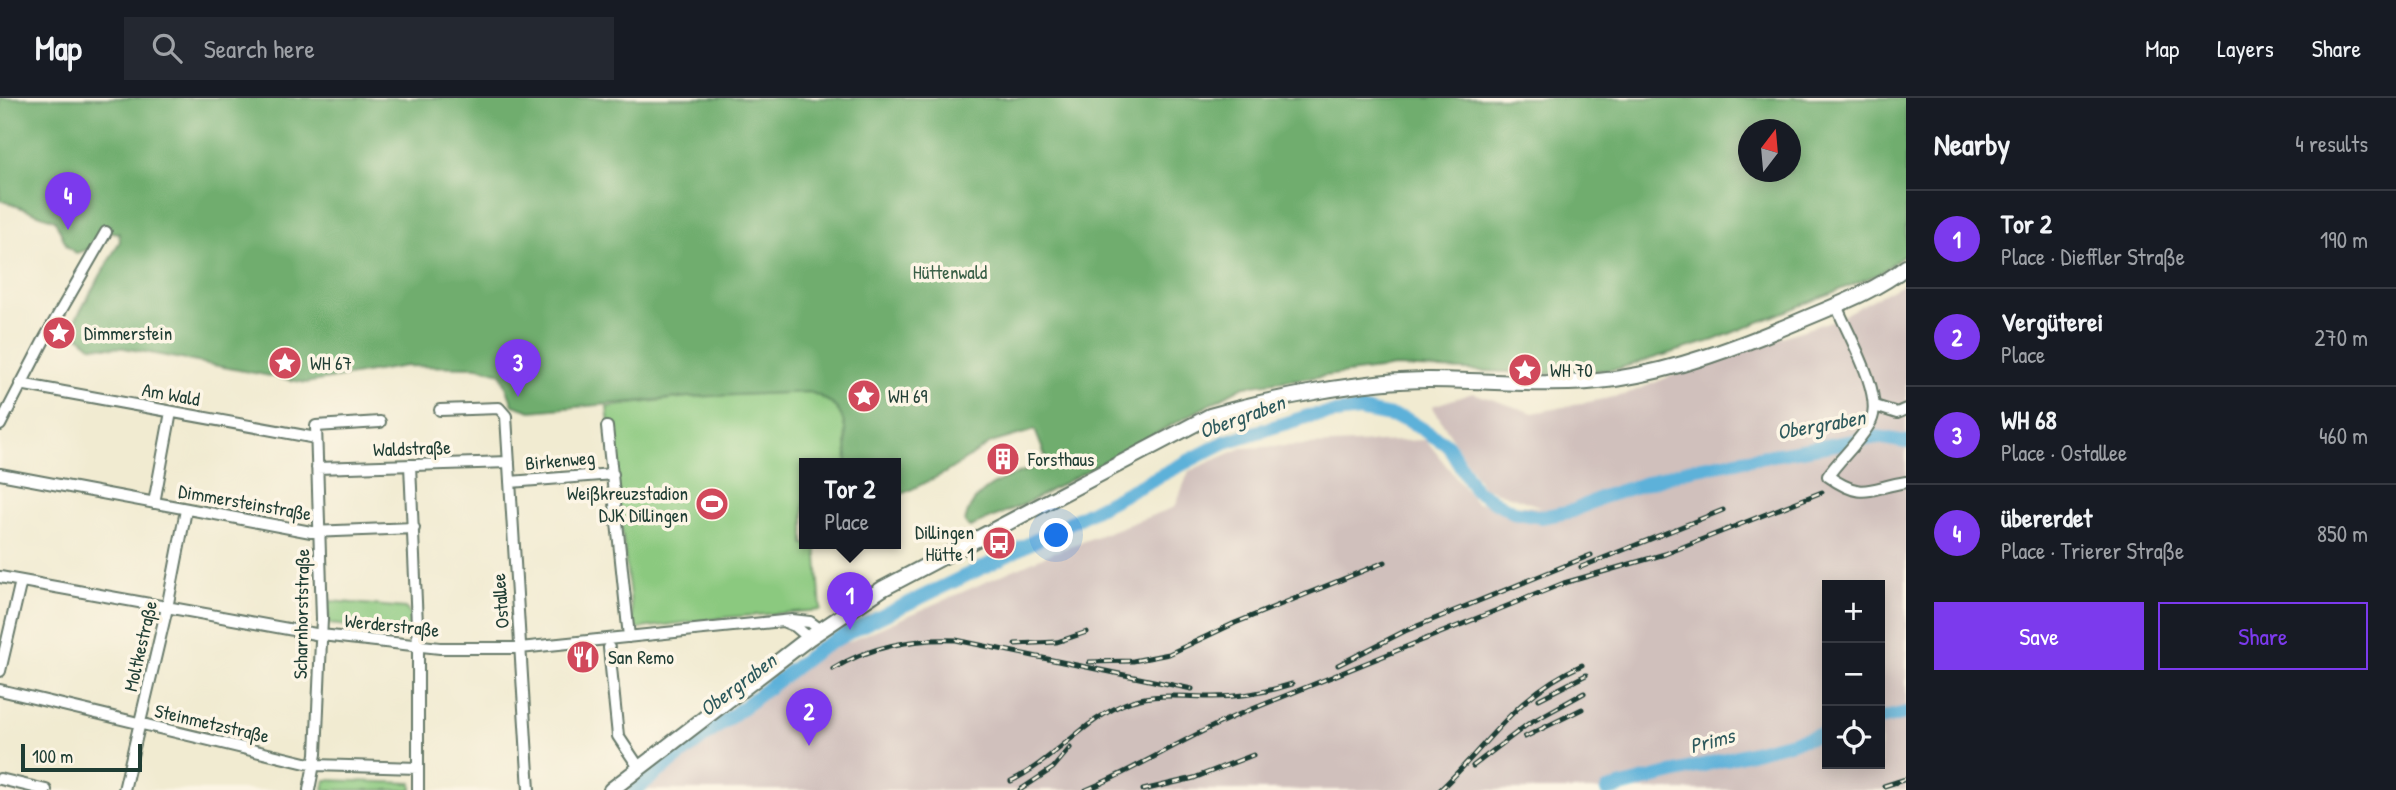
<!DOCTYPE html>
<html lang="en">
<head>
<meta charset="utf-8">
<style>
	body { margin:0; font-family:"Patrick Hand",sans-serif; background:#242831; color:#f1f3f6 }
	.controls { position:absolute; right:21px; bottom:21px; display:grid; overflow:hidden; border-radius:0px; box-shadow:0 4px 18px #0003 }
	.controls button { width:63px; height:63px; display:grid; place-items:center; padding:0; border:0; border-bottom:2px solid #363941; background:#171b24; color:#f1f3f6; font:35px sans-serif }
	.compass { position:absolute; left:1738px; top:21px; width:63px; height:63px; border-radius:50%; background:#171b24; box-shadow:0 4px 18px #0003; rotate:16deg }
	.scale { position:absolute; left:21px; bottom:18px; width:121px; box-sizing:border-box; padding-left:7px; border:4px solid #1f3d34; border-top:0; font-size:19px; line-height:24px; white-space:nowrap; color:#1f3d34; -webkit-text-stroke:5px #fcf5e5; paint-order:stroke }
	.you { position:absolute; left:1057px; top:438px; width:24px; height:24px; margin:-18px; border:5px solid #fff; border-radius:50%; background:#1a73e8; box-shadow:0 0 0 10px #1a73e833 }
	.badge { display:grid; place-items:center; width:46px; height:46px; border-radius:50%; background:#7c3aed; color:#fff; font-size:23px; font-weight:700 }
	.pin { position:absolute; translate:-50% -58px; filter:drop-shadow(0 2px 4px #0008) }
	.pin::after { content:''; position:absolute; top:37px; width:24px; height:21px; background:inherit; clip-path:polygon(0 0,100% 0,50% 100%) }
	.popup { position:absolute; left:799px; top:360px; width:102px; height:91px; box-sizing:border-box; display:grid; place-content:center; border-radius:0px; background:#171b24; filter:drop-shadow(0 2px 5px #0005); font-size:23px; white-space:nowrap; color:#9ea1a6 }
	.popup b { font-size:26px; color:#f1f3f6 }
	.popup::after { content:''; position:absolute; left:50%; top:100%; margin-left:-14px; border:14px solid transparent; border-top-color:#171b24 }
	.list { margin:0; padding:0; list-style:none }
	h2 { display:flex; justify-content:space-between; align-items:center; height:91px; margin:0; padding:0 28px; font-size:30px }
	h2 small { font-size:23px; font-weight:400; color:#9ea1a6 }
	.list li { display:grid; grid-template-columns:46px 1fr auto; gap:21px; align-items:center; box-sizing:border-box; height:98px; padding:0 28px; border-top:2px solid #363941 }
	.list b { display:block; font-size:26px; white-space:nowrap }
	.list p { margin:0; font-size:23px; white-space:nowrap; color:#9ea1a6 }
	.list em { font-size:23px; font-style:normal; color:#9ea1a6 }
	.actions { display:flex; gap:14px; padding:21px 28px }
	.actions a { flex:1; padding:16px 0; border:2px solid #7c3aed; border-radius:0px; text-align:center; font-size:24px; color:#7c3aed }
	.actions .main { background:#7c3aed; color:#fff }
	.icon { flex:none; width:38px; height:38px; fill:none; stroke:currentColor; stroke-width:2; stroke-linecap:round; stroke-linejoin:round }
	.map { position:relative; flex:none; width:1906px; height:692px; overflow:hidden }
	header { display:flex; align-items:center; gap:42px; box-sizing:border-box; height:98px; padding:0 35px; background:#171b24; border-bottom:2px solid #363941 }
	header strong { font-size:33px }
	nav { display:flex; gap:38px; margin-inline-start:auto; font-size:24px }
	.search { width:490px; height:63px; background:#242831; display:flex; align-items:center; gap:18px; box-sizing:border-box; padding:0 24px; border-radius:0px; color:#9ea1a6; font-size:26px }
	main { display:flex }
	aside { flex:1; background:#171b24 }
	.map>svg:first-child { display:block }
</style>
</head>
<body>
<header>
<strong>Map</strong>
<div class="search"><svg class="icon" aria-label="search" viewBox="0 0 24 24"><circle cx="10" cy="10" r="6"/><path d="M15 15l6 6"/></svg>Search here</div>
<nav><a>Map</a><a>Layers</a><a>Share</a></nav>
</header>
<main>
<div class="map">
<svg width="1906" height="692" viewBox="0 0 1906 692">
	<rect width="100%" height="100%" fill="#fcf5e5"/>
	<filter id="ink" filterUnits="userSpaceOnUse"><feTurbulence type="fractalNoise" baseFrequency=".0143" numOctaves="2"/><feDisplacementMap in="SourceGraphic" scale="14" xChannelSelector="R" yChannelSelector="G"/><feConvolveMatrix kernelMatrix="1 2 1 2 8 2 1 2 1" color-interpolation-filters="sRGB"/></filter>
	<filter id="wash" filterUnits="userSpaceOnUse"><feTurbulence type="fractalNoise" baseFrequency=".00686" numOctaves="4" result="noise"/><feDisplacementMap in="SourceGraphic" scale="28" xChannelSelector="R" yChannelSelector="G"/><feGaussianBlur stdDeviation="1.57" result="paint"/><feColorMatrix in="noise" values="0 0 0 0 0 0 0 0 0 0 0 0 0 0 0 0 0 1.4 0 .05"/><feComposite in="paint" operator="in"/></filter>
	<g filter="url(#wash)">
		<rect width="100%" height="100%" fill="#f1ebd1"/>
		<path fill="#d0c0bc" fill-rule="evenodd" d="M1906,184V692H625L831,536L848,544L1052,455L1175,409L1189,373L1242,350L1426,342L1476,405L1542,409L1483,389L1432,308L1473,295L1533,315L1624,297L1711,262L1834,222ZM1827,487H1880V666H1827Z"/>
		<path fill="#8bc97f" stroke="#55835a" stroke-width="2" d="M810,294C850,309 845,328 847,366H804V446H816L821,512L730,519L634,531L607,309L689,299Z
			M331,503L405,510L412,518L409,534L329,526L328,504Z
			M325,682L412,685V692H323Z"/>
		<path fill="#70ad6e" stroke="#487551" stroke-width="2" fill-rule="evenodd" d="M0,0H1906V155L1879,176L1714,242L1617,271L1551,276L1395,269L1244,288L1027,405L970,429L965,425C971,386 1016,376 1048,365L1035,332L991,345L945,375L896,399V366H847C845,328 850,309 810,294L689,299L531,313L513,307L501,275L478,269L406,268L306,285L124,250L91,248L70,231L120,143L119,135L106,133L90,151L76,155L67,148L55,122L0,102ZM1748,32H1790V74H1748Z"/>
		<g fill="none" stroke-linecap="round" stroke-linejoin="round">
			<path stroke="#5db1d9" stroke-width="14" d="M1880,621L1906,615
				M635,692L819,551L857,530L990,466L1225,344L1309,318L1359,312L1406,321L1448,347L1475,392L1513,414L1541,419L1573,413L1602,399L1691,371L1877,339L1906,344
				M1607,692L1827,635"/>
		</g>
	</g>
	<g filter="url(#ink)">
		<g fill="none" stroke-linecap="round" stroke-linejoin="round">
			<defs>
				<path id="minor" d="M1836,207C1847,235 1884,296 1871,323C1861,343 1840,360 1828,378C1863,403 1869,390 1906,384
					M20,286L316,340
					M1875,308L1897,315L1906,311
					M440,312L499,310L506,318L529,692
					M0,327L45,240L106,134
					M607,329L629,539
					M410,367L418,549V692
					M317,370L509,364
					M0,376L311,434L414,430
					M510,384L613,376
					M154,405L171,314
					M0,479L321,537L440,550H520L792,522L810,524L821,532
					M785,524L795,528L809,540
					M609,550L618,638L640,671
					M0,573L21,483
					M0,592L314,667L418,670
					M0,681L46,692
					M124,692L167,510L186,412
					M309,692L316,656L322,521L316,328L380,324"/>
				<path id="major" d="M611,692L809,540L882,491L1210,318C1272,300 1364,282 1429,282C1491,282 1553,290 1615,281C1677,272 1740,248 1797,224C1834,208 1874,194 1906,169"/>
			</defs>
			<use href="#minor" stroke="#687a6b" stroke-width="14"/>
			<use href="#major" stroke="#687a6b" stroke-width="18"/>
			<use href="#minor" stroke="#fff" stroke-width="10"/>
			<use href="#major" stroke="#fff" stroke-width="14"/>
			<defs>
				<path id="rail" d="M1581,469L1723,412
					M1015,546L1057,544L1087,534
					M1089,564L1133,563L1169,556L1235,525L1385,464
					M1338,567L1405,533L1591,457
					M833,571C868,549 914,540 956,542L1192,591
					M1539,601L1586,577
					M1525,639L1582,611
					M1473,668L1528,626L1584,595
					M1011,683C1055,662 1085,619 1132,603C1158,595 1186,599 1213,599C1239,599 1267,594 1292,586
					M1884,688L1906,681
					M1020,692L1053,670L1070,650
					M1086,692C1139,670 1187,638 1240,616L1564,485L1665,456L1822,394
					M1143,692L1194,680L1253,657
					M1440,692C1491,644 1515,597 1582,567"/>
			</defs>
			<use href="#rail" stroke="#1f3d34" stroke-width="5"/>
			<use href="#rail" stroke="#fcf5e5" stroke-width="2.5" stroke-dasharray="8" stroke-linecap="butt"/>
		</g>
	</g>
	<defs>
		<symbol id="sight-disc" viewBox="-11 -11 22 22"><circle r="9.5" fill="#d1495b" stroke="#fcf5e5"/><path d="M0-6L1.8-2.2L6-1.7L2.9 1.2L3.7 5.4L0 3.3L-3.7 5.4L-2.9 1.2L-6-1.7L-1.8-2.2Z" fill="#fff"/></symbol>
		<symbol id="building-disc" viewBox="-11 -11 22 22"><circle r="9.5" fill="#d1495b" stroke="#fcf5e5"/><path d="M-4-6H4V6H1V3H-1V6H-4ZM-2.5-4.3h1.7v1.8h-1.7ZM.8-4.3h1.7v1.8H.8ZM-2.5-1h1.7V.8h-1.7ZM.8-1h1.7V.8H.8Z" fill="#fff"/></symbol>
		<symbol id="stadium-disc" viewBox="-11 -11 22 22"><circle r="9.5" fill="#d1495b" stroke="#fcf5e5"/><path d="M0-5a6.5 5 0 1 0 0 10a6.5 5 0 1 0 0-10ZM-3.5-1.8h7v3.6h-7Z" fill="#fff"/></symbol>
		<symbol id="bus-disc" viewBox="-11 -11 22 22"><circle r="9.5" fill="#d1495b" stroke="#fcf5e5"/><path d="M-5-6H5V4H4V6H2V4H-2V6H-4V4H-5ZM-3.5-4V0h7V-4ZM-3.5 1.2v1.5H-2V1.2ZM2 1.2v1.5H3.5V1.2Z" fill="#fff"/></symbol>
		<symbol id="restaurant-disc" viewBox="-11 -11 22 22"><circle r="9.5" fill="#d1495b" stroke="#fcf5e5"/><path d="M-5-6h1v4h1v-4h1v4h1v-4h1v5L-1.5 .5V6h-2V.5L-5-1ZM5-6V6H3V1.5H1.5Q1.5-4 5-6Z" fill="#fff"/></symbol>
	</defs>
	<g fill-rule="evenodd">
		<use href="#sight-disc" x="40" y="216" width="38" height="38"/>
		<use href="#sight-disc" x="266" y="246" width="38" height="38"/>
		<use href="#sight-disc" x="1506" y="253" width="38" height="38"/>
		<use href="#sight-disc" x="845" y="279" width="38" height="38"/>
		<use href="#building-disc" x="984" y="342" width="38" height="38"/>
		<use href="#stadium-disc" x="693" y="387" width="38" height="38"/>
		<use href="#bus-disc" x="980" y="426" width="38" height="38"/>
		<use href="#restaurant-disc" x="564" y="540" width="38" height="38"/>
	</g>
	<g text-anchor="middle" stroke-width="7" stroke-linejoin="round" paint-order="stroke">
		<g font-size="19" fill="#3a6047" stroke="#fcf5e5">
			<text x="950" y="181">Hüttenwald</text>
		</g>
		<g font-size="19" fill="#1f3d34" stroke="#fcf5e5" text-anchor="start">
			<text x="84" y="242">Dimmerstein</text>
			<text x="310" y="272">WH 67</text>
			<text x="1550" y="279">WH 70</text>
			<text x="888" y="305">WH 69</text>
			<text x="1028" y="368">Forsthaus</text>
			<text x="688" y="402" text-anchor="end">Weißkreuzstadion<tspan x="688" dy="22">DJK Dillingen</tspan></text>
			<text x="974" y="441" text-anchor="end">Dillingen<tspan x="974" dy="22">Hütte 1</tspan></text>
			<text x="608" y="566">San Remo</text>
		</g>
		<g font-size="19" fill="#1f3d34" stroke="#fcf5e5">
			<text transform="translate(171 296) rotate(10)" y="7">Am Wald</text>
			<text transform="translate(412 350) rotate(-2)" y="7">Waldstraße</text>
			<text transform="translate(560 362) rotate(-5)" y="7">Birkenweg</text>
			<text transform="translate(245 404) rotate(10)" y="7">Dimmersteinstraße</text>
			<text transform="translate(500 503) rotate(-94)" y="7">Ostallee</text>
			<text transform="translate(301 516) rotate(-89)" y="7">Scharnhorststraße</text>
			<text transform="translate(392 527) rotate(6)" y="7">Werderstraße</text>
			<text transform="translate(140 548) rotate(-77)" y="7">Moltkestraße</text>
			<text transform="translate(212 625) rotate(13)" y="7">Steinmetzstraße</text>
		</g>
		<g font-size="21" font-style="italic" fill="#2e5a5d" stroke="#fcf5e5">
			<text transform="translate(1242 319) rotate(-20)" y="7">Obergraben</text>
			<text transform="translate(1821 327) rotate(-10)" y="7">Obergraben</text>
			<text transform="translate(738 587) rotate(-37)" y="7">Obergraben</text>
			<text transform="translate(1712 643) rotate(-15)" y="7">Prims</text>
		</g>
	</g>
</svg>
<div class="controls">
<button>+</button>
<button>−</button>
<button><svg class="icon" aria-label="locate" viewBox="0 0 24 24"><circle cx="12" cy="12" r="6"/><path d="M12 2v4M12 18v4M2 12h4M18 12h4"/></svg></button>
</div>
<svg class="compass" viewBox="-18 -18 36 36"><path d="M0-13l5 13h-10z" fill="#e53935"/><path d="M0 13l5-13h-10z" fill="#9ea1a6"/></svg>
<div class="scale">100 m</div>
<div class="you"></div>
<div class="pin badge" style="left:850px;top:532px">1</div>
<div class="popup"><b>Tor 2</b>Place</div>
<div class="pin badge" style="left:809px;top:648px">2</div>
<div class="pin badge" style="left:518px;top:299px">3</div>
<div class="pin badge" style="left:68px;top:132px">4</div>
</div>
<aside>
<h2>Nearby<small>4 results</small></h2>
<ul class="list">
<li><span class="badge">1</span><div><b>Tor 2</b><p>Place · Dieffler Straße</p></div><em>190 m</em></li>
<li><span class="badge">2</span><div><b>Vergüterei</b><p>Place</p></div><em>270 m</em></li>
<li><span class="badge">3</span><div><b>WH 68</b><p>Place · Ostallee</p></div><em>460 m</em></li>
<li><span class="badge">4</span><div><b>übererdet</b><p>Place · Trierer Straße</p></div><em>850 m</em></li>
</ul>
<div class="actions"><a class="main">Save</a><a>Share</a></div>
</aside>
</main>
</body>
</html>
